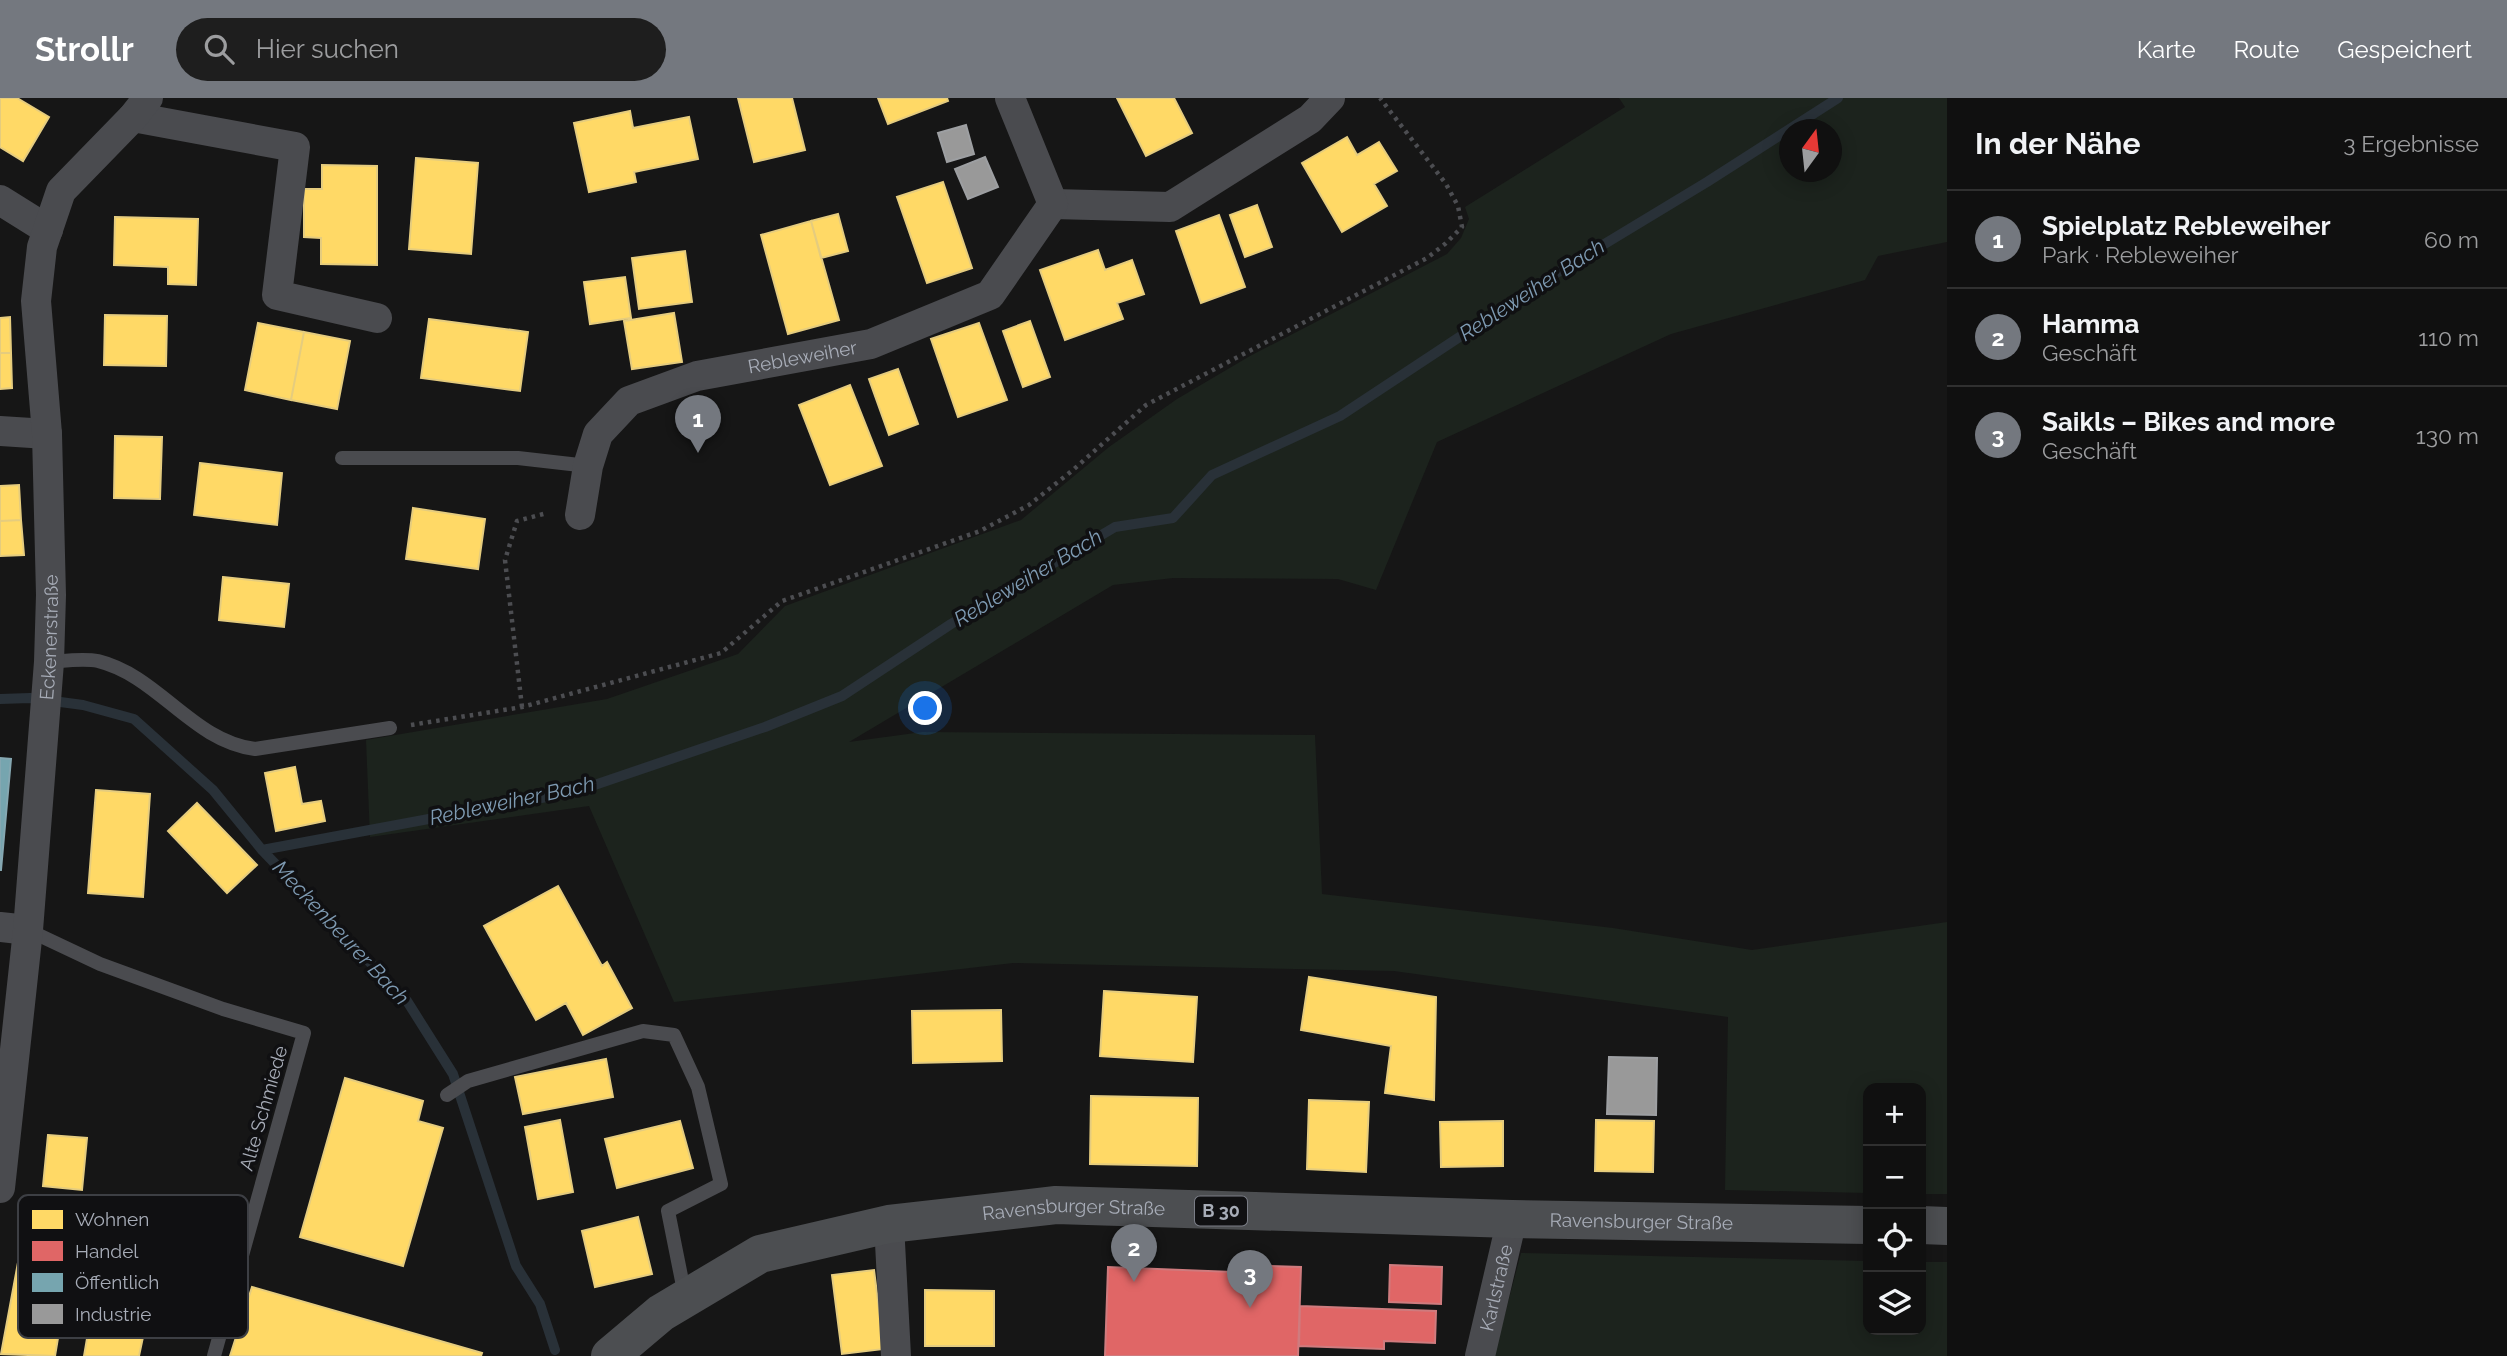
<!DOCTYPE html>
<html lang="de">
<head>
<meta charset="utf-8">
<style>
	body { margin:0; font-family:Raleway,sans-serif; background:#1e1e1e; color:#f1f3f6 }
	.controls { position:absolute; right:21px; bottom:21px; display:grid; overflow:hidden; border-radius:14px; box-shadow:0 4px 18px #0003 }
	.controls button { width:63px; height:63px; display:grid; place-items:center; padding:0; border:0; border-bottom:2px solid #303030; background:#101010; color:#f1f3f6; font:35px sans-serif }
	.compass { position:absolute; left:1779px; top:21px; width:63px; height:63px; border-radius:50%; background:#101010; box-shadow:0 4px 18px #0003; rotate:15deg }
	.you { position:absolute; left:926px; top:611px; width:24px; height:24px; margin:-18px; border:5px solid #fff; border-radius:50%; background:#1a73e8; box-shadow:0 0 0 10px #1a73e833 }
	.badge { display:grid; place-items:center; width:46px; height:46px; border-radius:50%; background:#74787f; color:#fff; font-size:23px; font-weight:700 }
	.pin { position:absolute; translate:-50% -58px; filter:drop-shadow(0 2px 4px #0008) }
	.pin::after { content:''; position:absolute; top:37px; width:24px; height:21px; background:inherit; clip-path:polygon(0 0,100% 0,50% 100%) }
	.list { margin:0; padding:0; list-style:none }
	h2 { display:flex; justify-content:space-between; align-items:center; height:91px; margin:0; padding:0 28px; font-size:30px }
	h2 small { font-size:23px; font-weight:400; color:#9c9d9f }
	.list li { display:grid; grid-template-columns:46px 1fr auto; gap:21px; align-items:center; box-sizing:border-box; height:98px; padding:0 28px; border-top:2px solid #303030 }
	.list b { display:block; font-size:26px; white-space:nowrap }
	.list p { margin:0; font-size:23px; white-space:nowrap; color:#9c9d9f }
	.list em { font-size:23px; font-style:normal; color:#9c9d9f }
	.icon { flex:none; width:38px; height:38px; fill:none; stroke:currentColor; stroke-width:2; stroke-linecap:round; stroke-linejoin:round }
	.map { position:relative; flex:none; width:1947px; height:1258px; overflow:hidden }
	header { display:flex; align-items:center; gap:42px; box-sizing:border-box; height:98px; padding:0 35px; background:#74787f; color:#fff }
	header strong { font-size:33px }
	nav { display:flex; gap:38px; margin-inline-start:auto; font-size:24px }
	.search { width:490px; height:63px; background:#1e1e1e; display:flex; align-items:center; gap:18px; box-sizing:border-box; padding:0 24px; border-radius:38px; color:#9c9d9f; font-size:26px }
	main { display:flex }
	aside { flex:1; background:#101010 }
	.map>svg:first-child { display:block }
</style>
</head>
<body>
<header>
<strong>Strollr</strong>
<div class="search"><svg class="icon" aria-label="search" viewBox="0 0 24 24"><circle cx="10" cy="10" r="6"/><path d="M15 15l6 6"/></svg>Hier suchen</div>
<nav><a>Karte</a><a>Route</a><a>Gespeichert</a></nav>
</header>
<main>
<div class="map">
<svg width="1947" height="1258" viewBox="0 0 1947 1258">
	<rect width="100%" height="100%" fill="#161616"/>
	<path fill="#1c231d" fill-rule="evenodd" d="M1619,0H1947V144L1878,158L1865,182L1671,236L1437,344L1376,492L1338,481L1173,480L1113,487L849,644L922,634L1315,637L1322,796L1613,830L1752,852L1947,824V1096H1921V990H1868V1095L1725,1092L1728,919L1394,873L1013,865L674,904L589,708L370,739L366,642L607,601L738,556L785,508L1021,422L1109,349L1177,301L1250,258L1447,156L1461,140L1469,121L1465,109L1625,9ZM1790,32H1832V74H1790Z
		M1521,1155L1868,1163V1232H1921V1164H1947V1258H1494Z"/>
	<path fill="#ffd966" stroke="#e5cc7e" stroke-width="2" d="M0,0H17L49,19L23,63L0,49Z
		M738,0H792L805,52L754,64Z
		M878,0H947L948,3L888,26Z
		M1117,0H1174L1192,35L1146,58Z
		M630,13L633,30L689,19L698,61L634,74L636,84L589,94L574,25Z
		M1347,39L1357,57L1379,44L1397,73L1374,86L1387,108L1342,134L1302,65Z
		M416,60L478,65L471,156L409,151Z
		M322,67L377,68V167L321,166V140L304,139V91H322Z
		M943,84L972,170L927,185L897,99Z
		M1257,107L1272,149L1245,159L1230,117Z
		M838,116L848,153L821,160L811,123Z
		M1219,117L1245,189L1201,205L1176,133Z
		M115,119L198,121L196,187L168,186V169L114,167Z
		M811,123L839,222L788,236L761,137Z
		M1098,152L1105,172L1132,162L1144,196L1117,205L1123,221L1065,242L1040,172Z
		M685,153L692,204L639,211L632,160Z
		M625,179L631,220L590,226L584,184Z
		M674,215L682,264L632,271L624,223Z
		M105,217L167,218L166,268L104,267Z
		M10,219L11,255H0V220Z
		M429,221L528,234L520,293L421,280Z
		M1030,223L1050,279L1023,289L1003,233Z
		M258,225L304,234L291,302L245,292Z
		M979,225L1007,302L958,319L931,241Z
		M304,234L350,243L337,311L291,302Z
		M0,255H11L12,290L0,291Z
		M898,271L918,326L889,337L869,281Z
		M850,287L882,368L830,387L799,307Z
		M115,338L162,339L160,401L114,400Z
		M200,365L282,375L277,427L194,417Z
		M19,387L21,422L0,423V388Z
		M413,410L485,421L478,471L406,461Z
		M21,422L24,457L0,458V423Z
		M223,479L289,486L284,529L219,522Z
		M295,669L302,706L321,703L325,723L276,733L265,675Z
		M96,692L150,696L143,799L88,795Z
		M197,705L257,767L227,795L168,733Z
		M558,788L602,868L607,864L632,910L583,937L566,905L536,922L484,828Z
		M1309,879L1436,899L1434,1002L1385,995L1391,948L1301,932Z
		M1104,893L1197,899L1193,964L1100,958Z
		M1001,912L1002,963L913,965L912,913Z
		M606,961L613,999L523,1016L515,979Z
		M345,980L423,1003L418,1023L443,1030L403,1168L300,1139Z
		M1091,998L1198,1000L1197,1068L1090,1066Z
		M1309,1002L1369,1004L1366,1074L1307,1071Z
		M560,1022L573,1094L538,1101L525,1029Z
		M1596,1022L1654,1023L1653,1074L1595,1073Z
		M680,1023L693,1070L617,1090L605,1041Z
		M1503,1023V1068L1441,1069L1440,1024Z
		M48,1037L87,1040L82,1092L43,1088Z
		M638,1119L652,1176L595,1189L582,1133Z
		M22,1143L62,1151L49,1219L61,1222L55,1258L1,1256Z
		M874,1172L884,1251L842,1256L832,1177Z
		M252,1189L482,1255L481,1258H230Z
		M925,1192L994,1193V1248H925Z
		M89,1229L143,1239L139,1258H84Z"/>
	<path fill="#e06666" stroke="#cf7b7e" stroke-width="2" d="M1233,1167L1301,1169L1298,1258H1105L1108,1169L1233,1174Z
		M1390,1167L1442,1169L1441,1206L1389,1204Z
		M1300,1208L1436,1213L1435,1245L1384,1243V1251L1299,1248Z"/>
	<path fill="#76a5af" stroke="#85a7b1" stroke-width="2" d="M0,660L11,661L1,772H0Z"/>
	<path fill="#999" stroke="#9d9fa2" stroke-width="2" d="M966,27L974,56L947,64L938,35Z
		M985,59L998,89L968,101L955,71Z
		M1609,959L1657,960L1656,1017L1607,1016Z"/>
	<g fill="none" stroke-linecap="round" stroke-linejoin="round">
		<path stroke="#293138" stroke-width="10" d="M0,601L30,600L83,607L134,621L213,692L262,752L407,903L453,976L516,1168L540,1206L555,1252
			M262,752L574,694L765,629L842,598L951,526L1115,429L1173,420L1212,377L1340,318L1550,179L1707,84L1838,0"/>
		<path stroke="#4c4d51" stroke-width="4.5" stroke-dasharray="3.5 5" stroke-linecap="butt" d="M522,609L505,462L517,423L547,415
			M411,627L522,609L721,555L782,503L980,433L1029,407L1073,372L1146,307L1427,160L1445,146L1462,129L1458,108L1446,86L1380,0"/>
		<path stroke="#4a4b4f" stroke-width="14" d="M342,360H518L588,368
			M49,564C64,563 83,560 98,563C159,578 192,643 255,651L390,630
			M28,832L100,866L223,911L304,935L214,1258
			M447,997L468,983L643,933L674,937L698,989L721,1086L668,1113L685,1198"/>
		<g stroke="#4a4b4f" stroke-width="30">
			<path d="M133,19L295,49L277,197L377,220"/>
			<path d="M0,102L48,132"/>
			<path d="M1053,106L1170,109L1310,21L1330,0"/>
			<path d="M0,333L47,336"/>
			<path id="s1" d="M580,417L588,368L598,336L629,303L697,278L871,246L990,197L1053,106L1010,0"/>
			<path d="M0,829L28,832"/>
			<path id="s2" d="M0,1090L28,832L49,564L51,497L47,336L36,203L42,149L61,93L133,19L148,0"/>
			<path d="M889,1126L896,1258"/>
			<path id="s3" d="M1480,1258L1512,1121"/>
		</g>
		<g stroke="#4c4e51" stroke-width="38">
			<path d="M1921,1127L1947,1128"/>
			<path id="s4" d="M610,1258L661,1215L760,1156L889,1126L1056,1107L1512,1121L1868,1127"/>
		</g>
	</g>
	<g text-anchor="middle" stroke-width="7" stroke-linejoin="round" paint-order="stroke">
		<rect fill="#101012" stroke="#7a7d86" stroke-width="2" x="1195" y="1098.5" width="52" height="29" rx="5"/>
		<g font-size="18" font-weight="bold" fill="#a7acb7">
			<text x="1221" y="1119">B 30</text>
		</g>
		<g font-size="19" fill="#a7acb7" stroke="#101012">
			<text dy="7" stroke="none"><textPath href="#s1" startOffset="308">Rebleweiher</textPath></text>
			<text dy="7" stroke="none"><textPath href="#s2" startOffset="553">Eckenerstraße</textPath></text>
			<text transform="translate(263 1010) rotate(-74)" y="7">Alte Schmiede</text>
			<text dy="7" stroke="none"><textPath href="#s4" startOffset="500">Ravensburger Straße</textPath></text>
			<text dy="7" stroke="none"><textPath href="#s4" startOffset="1068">Ravensburger Straße</textPath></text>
			<text dy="7" stroke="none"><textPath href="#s3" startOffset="70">Karlstraße</textPath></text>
		</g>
		<g font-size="21" font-style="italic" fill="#7e9ab2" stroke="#101012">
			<text transform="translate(1532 192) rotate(-33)" y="7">Rebleweiher Bach</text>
			<text transform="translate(1028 480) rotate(-31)" y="7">Rebleweiher Bach</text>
			<text transform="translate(512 703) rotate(-12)" y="7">Rebleweiher Bach</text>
			<text transform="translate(341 835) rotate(47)" y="7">Meckenbeurer Bach</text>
		</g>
	</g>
	<rect x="18" y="1097" width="230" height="143" rx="10" fill="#101012" stroke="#3d3f44" stroke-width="2"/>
	<rect x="32" y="1112" width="31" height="19" fill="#ffd966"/>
	<rect x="32" y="1143" width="31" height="20" fill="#e06666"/>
	<rect x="32" y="1175" width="31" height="19" fill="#76a5af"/>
	<rect x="32" y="1206" width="31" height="20" fill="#999"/>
	<g font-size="19" fill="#a7acb7">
		<text x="75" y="1128">Wohnen</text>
		<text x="75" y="1160">Handel</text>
		<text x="75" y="1191">Öffentlich</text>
		<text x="75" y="1223">Industrie</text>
	</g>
</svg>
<div class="controls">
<button>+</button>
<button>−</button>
<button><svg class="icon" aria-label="locate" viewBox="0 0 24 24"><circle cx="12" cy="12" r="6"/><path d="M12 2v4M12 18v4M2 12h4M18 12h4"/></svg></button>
<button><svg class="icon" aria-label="layers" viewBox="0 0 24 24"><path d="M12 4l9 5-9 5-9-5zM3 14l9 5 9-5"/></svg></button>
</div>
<svg class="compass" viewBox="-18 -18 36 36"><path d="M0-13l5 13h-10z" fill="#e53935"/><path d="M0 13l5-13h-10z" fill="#9c9d9f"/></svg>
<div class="you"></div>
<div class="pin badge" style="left:698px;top:355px">1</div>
<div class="pin badge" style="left:1134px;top:1184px">2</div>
<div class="pin badge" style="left:1250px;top:1210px">3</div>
</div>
<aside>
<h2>In der Nähe<small>3 Ergebnisse</small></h2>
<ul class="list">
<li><span class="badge">1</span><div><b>Spielplatz Rebleweiher</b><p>Park · Rebleweiher</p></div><em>60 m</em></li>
<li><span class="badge">2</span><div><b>Hamma</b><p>Geschäft</p></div><em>110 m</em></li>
<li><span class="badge">3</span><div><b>Saikls – Bikes and more</b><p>Geschäft</p></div><em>130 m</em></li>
</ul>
</aside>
</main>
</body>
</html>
